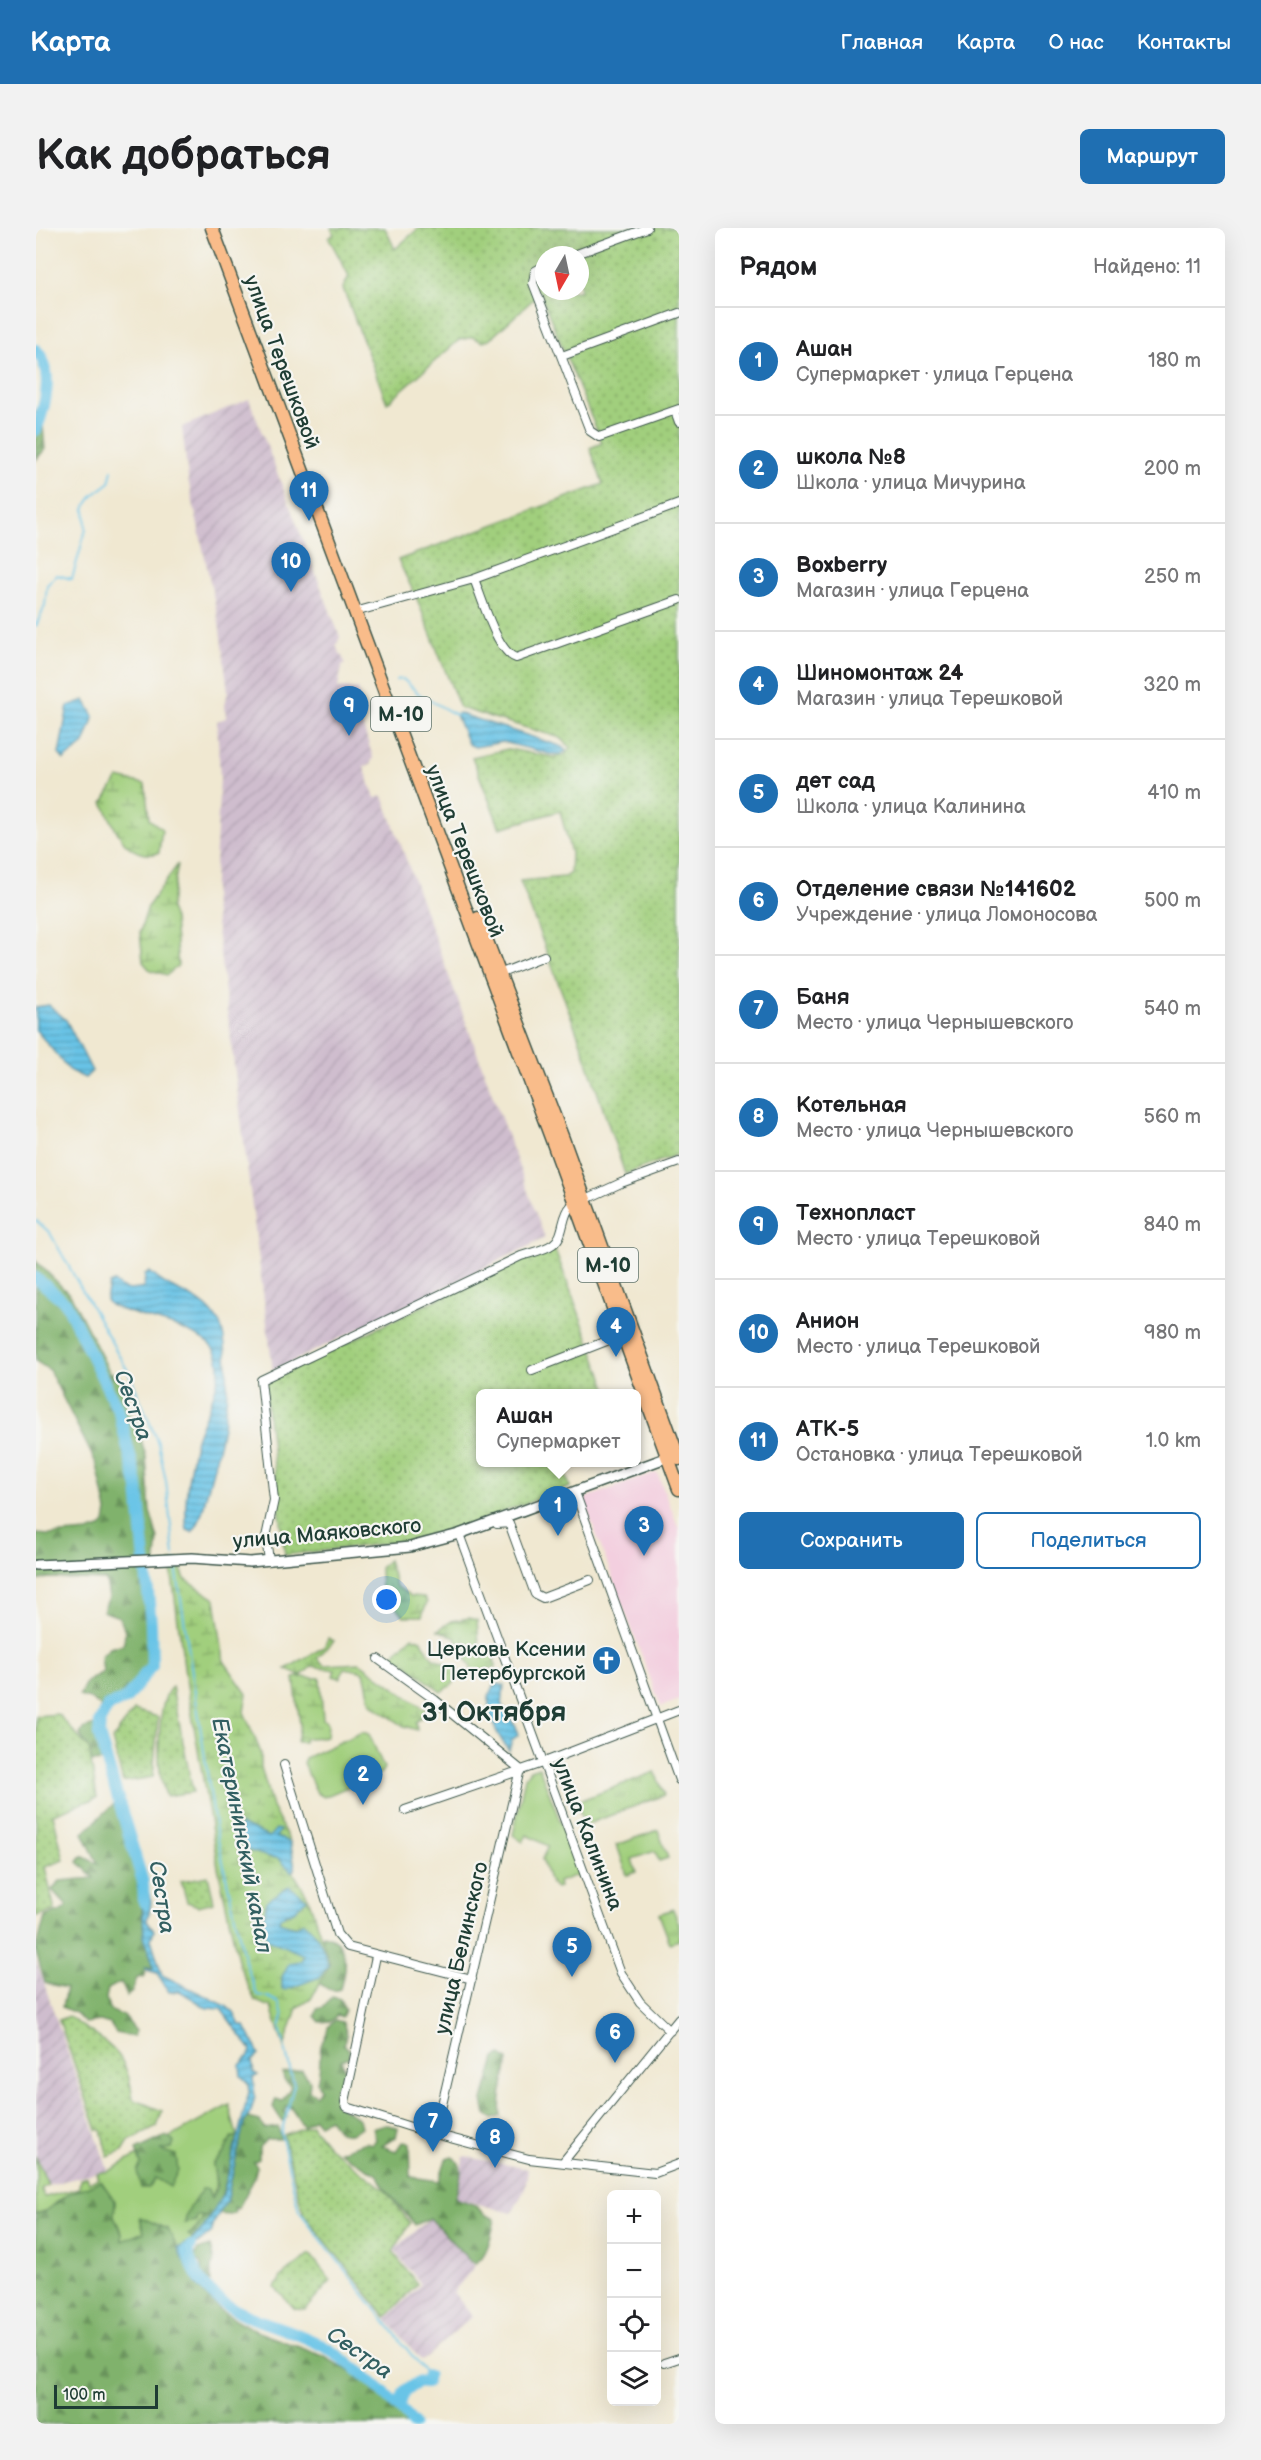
<!DOCTYPE html>
<html lang="ru">
<head>
<meta charset="utf-8">
<style>
	body { margin:0; font-family:"Balsamiq Sans",sans-serif; background:#f2f2f2; color:#202124 }
	.controls { position:absolute; right:18px; bottom:18px; display:grid; overflow:hidden; border-radius:9px; box-shadow:0 6px 24px #0002 }
	.controls button { width:54px; height:54px; display:grid; place-items:center; padding:0; border:0; border-bottom:2px solid #e0e0e0; background:#fff; color:#202124; font:30px sans-serif }
	.compass { position:absolute; left:499px; top:18px; width:54px; height:54px; border-radius:50%; background:#fff; box-shadow:0 6px 24px #0002; rotate:189deg }
	.scale { position:absolute; left:18px; bottom:15px; width:104px; box-sizing:border-box; padding-left:6px; border:3px solid #1f3d34; border-top:0; font-size:16px; line-height:21px; white-space:nowrap; color:#1f3d34; -webkit-text-stroke:4px #f6f6f2; paint-order:stroke }
	.you { position:absolute; left:351px; top:1372px; width:21px; height:21px; margin:-15px; border:4px solid #fff; border-radius:50%; background:#1a73e8; box-shadow:0 0 0 9px #1a73e833 }
	.badge { display:grid; place-items:center; width:39px; height:39px; border-radius:50%; background:#1f6fb2; color:#fff; font-size:20px; font-weight:700 }
	.pin { position:absolute; translate:-50% -50px; filter:drop-shadow(0 2px 3px #0008) }
	.pin::after { content:''; position:absolute; top:32px; width:21px; height:18px; background:inherit; clip-path:polygon(0 0,100% 0,50% 100%) }
	.popup { position:absolute; left:440px; top:1161px; width:165px; height:78px; box-sizing:border-box; display:grid; place-content:center; border-radius:9px; background:#fff; filter:drop-shadow(0 2px 4px #0005); font-size:20px; white-space:nowrap; color:#757577 }
	.popup b { font-size:22px; color:#202124 }
	.popup::after { content:''; position:absolute; left:50%; top:100%; margin-left:-12px; border:12px solid transparent; border-top-color:#fff }
	.list { margin:0; padding:0; list-style:none }
	h2 { display:flex; justify-content:space-between; align-items:center; height:78px; margin:0; padding:0 24px; font-size:26px }
	h2 small { font-size:20px; font-weight:400; color:#757577 }
	.list li { display:grid; grid-template-columns:39px 1fr auto; gap:18px; align-items:center; box-sizing:border-box; height:108px; padding:0 24px; border-top:2px solid #e0e0e0 }
	.list b { display:block; font-size:22px; white-space:nowrap }
	.list p { margin:0; font-size:20px; white-space:nowrap; color:#757577 }
	.list em { font-size:20px; font-style:normal; color:#757577 }
	.actions { display:flex; gap:12px; padding:18px 24px }
	.actions a { flex:1; padding:14px 0; border:2px solid #1f6fb2; border-radius:9px; text-align:center; font-size:21px; color:#1f6fb2 }
	.actions .main { background:#1f6fb2; color:#fff }
	.icon { flex:none; width:33px; height:33px; fill:none; stroke:currentColor; stroke-width:2; stroke-linecap:round; stroke-linejoin:round }
	.map { position:relative; flex:none; width:643px; height:2196px; overflow:hidden; border-radius:9px }
	header { display:flex; align-items:center; gap:36px; box-sizing:border-box; height:84px; padding:0 30px; background:#1f6fb2; color:#fff }
	header strong { font-size:28px }
	nav { display:flex; gap:33px; margin-inline-start:auto; font-size:21px }
	.intro { display:flex; align-items:center; justify-content:space-between; box-sizing:border-box; height:144px; padding:0 36px }
	h1 { margin:0; font-size:42px }
	.button { padding:15px 27px; border-radius:9px; background:#1f6fb2; color:#fff; font-size:21px; font-weight:700 }
	main { display:flex; gap:36px; padding:0 36px }
	aside { flex:1; background:#fff; border-radius:9px; box-shadow:0 6px 24px #0002 }
	.map>svg:first-child { display:block }
</style>
</head>
<body>
<header>
<strong>Карта</strong>
<nav><a>Главная</a><a>Карта</a><a>О нас</a><a>Контакты</a></nav>
</header>
<div class="intro"><h1>Как добраться</h1><a class="button">Маршрут</a></div>
<main>
<div class="map">
<svg width="643" height="2196" viewBox="0 0 643 2196">
	<defs>
		<pattern id="industrial-furrows" width="10" height="10" patternUnits="userSpaceOnUse" patternTransform="scale(1.5)"><rect width="10" height="10" fill="#cfbdce"/><path d="M-1 1l2-2M0 10L10 0M9 11l2-2" fill="none" stroke="#b1a3b2"/></pattern>
		<pattern id="forest-firs" width="22" height="20" patternUnits="userSpaceOnUse" patternTransform="scale(1.5)"><rect width="22" height="20" fill="#80b26c"/><path d="M5 1l3.5 6h-7zM16 11l3.5 6h-7z" fill="#68925a"/></pattern>
		<pattern id="wetland-marsh" width="20" height="14" patternUnits="userSpaceOnUse" patternTransform="scale(1.5)"><rect width="20" height="14" fill="#a1cf7d"/><path d="M1 5h8M5 5V1M11 12h8M15 12V8" fill="none" stroke="#83a967"/></pattern>
		<pattern id="park-tufts" width="24" height="20" patternUnits="userSpaceOnUse" patternTransform="scale(1.5)"><rect width="24" height="20" fill="#a1cf7d"/><path d="M3 7l-1-3M5 7V3M7 7l1-3M15 17l-1-3M17 17v-4M19 17l1-3" fill="none" stroke="#83a967"/></pattern>
		<pattern id="garden-dots" width="8" height="8" patternUnits="userSpaceOnUse" patternTransform="scale(1.5)"><rect width="8" height="8" fill="#a1cf7d"/><path d="M2 2h.1M6 6h.1" fill="none" stroke="#83a967" stroke-width="1.8" stroke-linecap="round"/></pattern>
		<pattern id="water-rules" width="6" height="5" patternUnits="userSpaceOnUse" patternTransform="scale(1.5)"><rect width="6" height="5" fill="#69c4e7"/><path d="M0 2.5h6" fill="none" stroke="#56a0bc"/></pattern>
	</defs>
	<rect width="100%" height="100%" fill="#f6f6f2"/>
	<filter id="ink" filterUnits="userSpaceOnUse"><feTurbulence type="fractalNoise" baseFrequency=".0167" numOctaves="2"/><feDisplacementMap in="SourceGraphic" scale="12" xChannelSelector="R" yChannelSelector="G"/><feConvolveMatrix kernelMatrix="1 2 1 2 8 2 1 2 1" color-interpolation-filters="sRGB"/></filter>
	<filter id="wash" filterUnits="userSpaceOnUse"><feTurbulence type="fractalNoise" baseFrequency=".008" numOctaves="4" result="noise"/><feDisplacementMap in="SourceGraphic" scale="24" xChannelSelector="R" yChannelSelector="G"/><feGaussianBlur stdDeviation="1.35" result="paint"/><feColorMatrix in="noise" values="0 0 0 0 0 0 0 0 0 0 0 0 0 0 0 0 0 1.4 0 .05"/><feComposite in="paint" operator="in"/></filter>
	<g filter="url(#wash)">
		<rect width="100%" height="100%" fill="#f0e8d1"/>
		<path fill="#f3cfdf" d="M621,1244L643,1301V1472L625,1479L547,1271Z"/>
		<path fill="url(#industrial-furrows)" d="M213,171L304,409L300,418L310,436L306,438L302,460L322,461L324,468L319,475L337,529L334,537L328,539L339,570L347,568L509,1010L237,1143L177,671L184,550L181,493L190,490L189,477L192,463L183,395L152,251L146,199Z
			M0,1732L72,1942L12,1957L0,1929Z
			M428,1928L492,1941L489,1961L476,1985L419,1970Z
			M394,1990L439,2038L417,2064L436,2088L386,2133L350,2091L385,2056L358,2022Z"/>
		<path fill="#a1cf7d" stroke="#608658" stroke-width="1.5" d="M326,1504L333,1506L348,1540L345,1545L288,1569L281,1565L267,1535L269,1530Z
			M503,1539L547,1651L538,1648L522,1654L523,1659L520,1660L514,1655L506,1631L512,1618L491,1607L487,1614L477,1607L489,1549L494,1542Z
			M622,1602L632,1630L623,1633L619,1623L596,1631L600,1644L591,1647L581,1617Z
			M193,1877L201,1908L195,1910L188,1925L177,1936C183,1969 179,1969 151,1984L149,1995L161,1988H168L161,2000L153,2007L158,2010L142,2020L143,2026L132,2001L104,1990L108,2004L86,2014V2005L78,1989L79,1973L32,1966L11,1982L0,1986V1929L12,1957L5,1961L9,1969L43,1960L44,1951L51,1949L53,1954L62,1951L60,1945L73,1943Z"/>
		<path fill="url(#forest-firs)" stroke="#507850" stroke-width="1.5" d="M0,183L6,187L9,221L0,232Z
			M0,1033L35,1068L73,1143L84,1150L93,1161L91,1179L102,1201L110,1229L114,1283L122,1311L119,1339L110,1347L116,1437L90,1471L72,1478C62,1497 61,1513 71,1533L56,1534L53,1521L44,1507L47,1501L59,1497L65,1479L54,1471L43,1468L50,1454L67,1444L65,1428L74,1420L87,1416C91,1405 88,1399 83,1389L67,1383L73,1369L70,1352L12,1350L0,1353V1306L13,1307L52,1304L64,1300L69,1295L71,1283L61,1237L13,1142L0,1133Z
			M79,1575L105,1657L102,1658L105,1665L108,1708L118,1739H109L108,1749L101,1750L96,1764L91,1768L85,1754L72,1761L70,1770L73,1782L88,1788L100,1803L97,1809L80,1805L74,1796L64,1793L49,1795L39,1785L26,1779L30,1760L9,1755L0,1723L9,1688L24,1684L31,1678L16,1662L24,1653L58,1650L42,1634L46,1628L62,1636L47,1605Z
			M287,1707C314,1713 310,1739 304,1761C295,1764 291,1761 283,1755L294,1736L286,1714Z
			M296,1769L304,1771L309,1782L306,1789L301,1787L295,1793L284,1794L279,1788L281,1781L288,1779Z
			M299,1792L307,1794L311,1807L307,1816L313,1821V1829L305,1832L311,1847L308,1855L299,1860L298,1875L323,1891L325,1899L315,1906L303,1904L293,1891L283,1896L278,1890L267,1898L254,1879L250,1878L248,1884L251,1889L246,1893L237,1879L240,1871L246,1873L255,1859L248,1852L247,1845L266,1842L274,1853L273,1862L280,1867L284,1861L281,1854C285,1842 283,1830 285,1818C287,1810 292,1807 292,1799Z
			M465,1827L472,1832C470,1851 462,1868 465,1888L457,1891L450,1886L447,1872L459,1830Z
			M212,1890L224,1893L228,1901L242,1899L245,1911H231L223,1919V1931L217,1934L221,1938L218,1951L202,1981L198,1979L199,1984L195,1987L183,1986L190,1974L208,1895Z
			M349,1896L362,1900L360,1909L346,1918L360,1923L366,1914L374,1915L375,1949L403,1953L410,1931L416,1929C432,1937 422,1956 419,1970L439,1977L448,1986L459,1991C456,2004 452,2029 439,2035L434,2033L394,1990L379,1997C370,1984 345,1960 342,1947L305,1925L303,1923L330,1914L336,1916L340,1912L337,1900Z
			M130,1908L138,1914L136,1920L124,1922L140,1927L142,1942L134,1959L119,1950L113,1960H105L101,1943L105,1936L100,1922Z
			M201,1908C195,1933 183,2001 156,2009L152,2007L161,2000L168,1988H161L160,1993L149,1995L151,1984L166,1961H173L176,1970L181,1960L177,1936L188,1925L195,1910Z
			M65,1953L79,1973L78,1989L86,2005V2013L108,2004L104,1989L132,2001L161,2058L186,2084L220,2103L287,2128L336,2156L372,2196H0V1986L11,1982L32,1966Z
			M174,2018L178,2033L175,2040V2054L167,2048L164,2034L157,2032L162,2022Z"/>
		<path fill="url(#wetland-marsh)" stroke="#608658" stroke-width="1.5" d="M82,550L109,556L113,591L126,601L123,625C89,633 79,600 67,575Z
			M142,636L134,681L138,691L142,738L131,747L114,742L107,734L104,704L112,678Z
			M352,1332L360,1358L375,1368L388,1369L391,1374L386,1388H368L345,1363L344,1340Z
			M134,1333H142L149,1351L179,1371L188,1433L211,1466L208,1484L225,1525V1539L236,1579L254,1614L259,1639L257,1644L272,1669L294,1736L275,1771L261,1780L248,1819L235,1779L219,1773L203,1737L182,1639L149,1446Z
			M433,1390L441,1392L444,1430L458,1426L459,1439L437,1444L419,1409L402,1402L416,1393Z
			M376,1409L385,1412L396,1429L423,1443L417,1456L405,1464L375,1440L355,1429Z
			M292,1410L298,1413L281,1430L288,1437L324,1435L392,1484L380,1494L381,1502L368,1498L335,1476L328,1444L309,1440L304,1450L297,1448L299,1442L276,1438L265,1448L250,1441L288,1419Z
			M263,1449L284,1450L287,1491L292,1495L291,1509L269,1510L268,1514H261L264,1496L258,1450Z"/>
		<path fill="url(#park-tufts)" stroke="#608658" stroke-width="1.5" d="M619,1544L628,1567L549,1597L540,1574Z
			M637,1681L643,1696V1712L634,1715L623,1686Z"/>
		<path fill="url(#garden-dots)" stroke="#608658" stroke-width="1.5" fill-rule="evenodd" d="M295,0H349L359,21L383,0H643V926L589,946L545,815L484,653L528,649L534,645L535,625L524,583L464,600L436,529L472,521L516,529L529,527L534,519L525,510L424,480L381,371L362,332L567,256L554,220L566,215L504,65L453,112L447,114L437,109L423,112L351,175L307,60L313,48L293,10L298,6ZM508,27H544V63H508Z
			M518,1019L573,1165L444,1166V1234L526,1235L534,1259L426,1299L371,1313L249,1327L228,1155L474,1036Z
			M136,1459L157,1564L130,1568C128,1561 125,1553 124,1545C122,1527 122,1469 136,1459Z
			M98,1482L122,1489L117,1549L87,1554L76,1512Z
			M22,1486L53,1521L61,1570L17,1586L28,1632L9,1639L19,1683L0,1688V1488Z
			M172,1648L178,1674L162,1678L151,1674L145,1653Z
			M32,1788C70,1817 90,1817 97,1871L126,1883L121,1899L93,1913L87,1923L72,1929L65,1902H61L23,1792Z
			M275,1897L292,1918L349,1962L374,1995L357,2024L381,2056L350,2089L267,1985L247,1907Z
			M274,2026L295,2053L269,2082L259,2081L239,2060L245,2049Z"/>
		<path fill="url(#water-rules)" stroke="#44808e" stroke-width="1.5" d="M49,472L58,488L48,516L28,532L23,526L32,478Z
			M422,485L527,519L530,523L525,526H514L467,514L439,519L432,516L420,487Z
			M13,777L30,792L56,843L49,850L34,843L0,802V779Z
			M114,1044C137,1067 164,1064 183,1094C188,1103 189,1116 190,1126C195,1176 185,1213 172,1261C168,1274 166,1294 156,1304L151,1302C147,1275 153,1242 159,1215C165,1188 203,1136 169,1113C141,1094 104,1091 74,1077L70,1072L73,1056L78,1054C87,1063 95,1063 108,1060L109,1047Z
			M462,1456L468,1457L466,1478L480,1499L482,1507L476,1512L473,1523C460,1505 445,1480 457,1458Z
			M204,1596L233,1609L240,1601L244,1602L240,1609L254,1614L259,1639L256,1644L242,1630C231,1630 218,1624 207,1620L202,1601Z
			M101,1658L109,1660C119,1672 114,1680 111,1692L118,1703L115,1711L126,1747L190,1778L198,1785L204,1797L209,1798L223,1826L216,1833L218,1845L222,1847L217,1850L219,1868L215,1884L208,1895L190,1974L176,1998V2004L157,2020L156,2032L150,2034L147,2032L142,2020L154,2014L168,1999L187,1966L213,1864L212,1855L205,1848L204,1837L213,1828L215,1822L185,1781L171,1780L144,1763L133,1764L121,1745L110,1742L109,1739L116,1741L118,1739L108,1708L106,1668Z
			M253,1658L271,1671L258,1683L244,1689L243,1694L259,1699L268,1694C283,1706 287,1719 292,1737L284,1749L250,1762L246,1761V1749L253,1735L265,1733L268,1727L231,1711L226,1698L231,1673Z"/>
		<g fill="none" stroke-linecap="round" stroke-linejoin="round">
			<path stroke="#69c4e7" stroke-width="2" d="M0,398L9,377L11,357L21,347L36,351L50,301L49,279L57,267L73,255L76,242
				M360,452L367,451L383,466L420,487
				M0,992L14,1005L93,1145L122,1215L130,1253L138,1327
				M139,1332L180,1603L209,1734L221,1767L232,1769L243,1775L247,1788L244,1800L258,1857L245,1906L263,1983L392,2148"/>
			<path stroke="#69c4e7" stroke-width="12" d="M0,122C19,142 9,180 0,202
				M0,1050L30,1075L83,1184L102,1260L115,1395L116,1437L90,1471L72,1478L64,1493L63,1507L107,1654L108,1674
				M155,2018L151,2023C172,2095 240,2089 292,2121C324,2141 353,2168 378,2196
				M362,2179L369,2163L382,2154L390,2155L392,2148"/>
		</g>
	</g>
	<g filter="url(#ink)">
		<g fill="none" stroke-linecap="round" stroke-linejoin="round">
			<defs>
				<path id="minor" d="M538,27L611,0
					M508,38L499,43L497,55L554,203L563,209L569,207L643,181
					M526,128L643,85
					M639,183L643,194
					M438,351C446,370 461,424 480,430L643,372
					M326,382L438,351L643,276
					M463,746L508,728
					M496,1142L586,1107
					M539,1264L643,1552
					M461,1296L473,1295L499,1366L507,1370L554,1352
					M423,1306L585,1745L604,1774L634,1803
					M233,1333L230,1309L238,1272L225,1152L485,1028C494,1025 509,1022 517,1016C529,1008 525,988 535,978L585,955L643,934
					M342,1431L399,1472L484,1541L399,1907
					M248,1537L301,1706L312,1719L436,1751
					M369,1582L506,1535L643,1482
					M340,1728L309,1874L311,1879L384,1902L493,1931L619,1945L643,1936
					M527,1934L643,1791
					M628,2135L643,2130"/>
				<path id="tertiary" d="M0,1337L156,1330L214,1334L374,1319L423,1306L635,1228"/>
				<path id="trunk" d="M176,0L517,915L643,1261
					M442,690L527,911L643,1231"/>
			</defs>
			<use href="#minor" stroke="#3e574c" stroke-width="10"/>
			<use href="#tertiary" stroke="#3e574c" stroke-width="12"/>
			<use href="#trunk" stroke="#3e574c" stroke-width="15"/>
			<use href="#minor" stroke="#fff" stroke-width="8"/>
			<use href="#tertiary" stroke="#fff" stroke-width="9"/>
			<use href="#trunk" stroke="#f9bc8a" stroke-width="12"/>
		</g>
	</g>
	<defs>
		<symbol id="church-disc" viewBox="-11 -11 22 22"><circle r="9.5" fill="#1f6fb2" stroke="#f6f6f2"/><path d="M-1.2-6h2.4v3.5h3.3v2.4h-3.3V6h-2.4V-.1h-3.3v-2.4h3.3Z" fill="#fff"/></symbol>
	</defs>
	<g fill-rule="evenodd">
		<use href="#church-disc" x="554" y="1416" width="33" height="33"/>
	</g>
	<g text-anchor="middle" stroke-width="4.5" stroke-linejoin="round" paint-order="stroke">
		<g fill="#f6f6f2" stroke="#60746d" stroke-width="1.5">
			<rect x="335" y="469" width="60" height="34" rx="4.5"/>
			<rect x="542" y="1020" width="60" height="34" rx="4.5"/>
		</g>
		<g font-size="20" font-weight="bold" fill="#1f3d34">
			<text x="365" y="493">М-10</text>
			<text x="572" y="1044">М-10</text>
		</g>
		<g font-size="21" fill="#1f3d34" stroke="#f6f6f2">
			<text transform="translate(246 134) rotate(70)" y="7">улица Терешковой</text>
			<text transform="translate(429 623) rotate(69)" y="7">улица Терешковой</text>
			<text transform="translate(291 1305) rotate(-5)" y="7">улица Маяковского</text>
			<text transform="translate(552 1606) rotate(69)" y="7">улица Калинина</text>
			<text transform="translate(425 1720) rotate(-77)" y="7">улица Белинского</text>
		</g>
		<g font-size="21" fill="#1f3d34" stroke="#f6f6f2" text-anchor="end">
			<text x="550" y="1428">Церковь Ксении<tspan x="550" dy="24">Петербургской</tspan></text>
		</g>
		<g font-size="22" font-style="italic" fill="#325f61" stroke="#f6f6f2">
			<text transform="translate(98 1177) rotate(70)" y="8">Сестра</text>
			<text transform="translate(207 1607) rotate(79)" y="8">Екатерининский канал</text>
			<text transform="translate(127 1669) rotate(81)" y="8">Сестра</text>
			<text transform="translate(324 2124) rotate(35)" y="8">Сестра</text>
		</g>
		<g font-size="27" font-weight="bold" fill="#1f3d34" stroke="#f6f6f2">
			<text x="458" y="1493">31 Октября</text>
		</g>
	</g>
</svg>
<div class="controls">
<button>+</button>
<button>−</button>
<button><svg class="icon" aria-label="locate" viewBox="0 0 24 24"><circle cx="12" cy="12" r="6"/><path d="M12 2v4M12 18v4M2 12h4M18 12h4"/></svg></button>
<button><svg class="icon" aria-label="layers" viewBox="0 0 24 24"><path d="M12 4l9 5-9 5-9-5zM3 14l9 5 9-5"/></svg></button>
</div>
<svg class="compass" viewBox="-18 -18 36 36"><path d="M0-13l5 13h-10z" fill="#e53935"/><path d="M0 13l5-13h-10z" fill="#757577"/></svg>
<div class="scale">100 m</div>
<div class="you"></div>
<div class="pin badge" style="left:522px;top:1308px">1</div>
<div class="popup"><b>Ашан</b>Супермаркет</div>
<div class="pin badge" style="left:327px;top:1577px">2</div>
<div class="pin badge" style="left:608px;top:1328px">3</div>
<div class="pin badge" style="left:580px;top:1129px">4</div>
<div class="pin badge" style="left:536px;top:1749px">5</div>
<div class="pin badge" style="left:579px;top:1835px">6</div>
<div class="pin badge" style="left:397px;top:1924px">7</div>
<div class="pin badge" style="left:459px;top:1940px">8</div>
<div class="pin badge" style="left:313px;top:508px">9</div>
<div class="pin badge" style="left:255px;top:364px">10</div>
<div class="pin badge" style="left:273px;top:293px">11</div>
</div>
<aside>
<h2>Рядом<small>Найдено: 11</small></h2>
<ul class="list">
<li><span class="badge">1</span><div><b>Ашан</b><p>Супермаркет · улица Герцена</p></div><em>180 m</em></li>
<li><span class="badge">2</span><div><b>школа №8</b><p>Школа · улица Мичурина</p></div><em>200 m</em></li>
<li><span class="badge">3</span><div><b>Boxberry</b><p>Магазин · улица Герцена</p></div><em>250 m</em></li>
<li><span class="badge">4</span><div><b>Шиномонтаж 24</b><p>Магазин · улица Терешковой</p></div><em>320 m</em></li>
<li><span class="badge">5</span><div><b>дет сад</b><p>Школа · улица Калинина</p></div><em>410 m</em></li>
<li><span class="badge">6</span><div><b>Отделение связи №141602</b><p>Учреждение · улица Ломоносова</p></div><em>500 m</em></li>
<li><span class="badge">7</span><div><b>Баня</b><p>Место · улица Чернышевского</p></div><em>540 m</em></li>
<li><span class="badge">8</span><div><b>Котельная</b><p>Место · улица Чернышевского</p></div><em>560 m</em></li>
<li><span class="badge">9</span><div><b>Технопласт</b><p>Место · улица Терешковой</p></div><em>840 m</em></li>
<li><span class="badge">10</span><div><b>Анион</b><p>Место · улица Терешковой</p></div><em>980 m</em></li>
<li><span class="badge">11</span><div><b>АТК-5</b><p>Остановка · улица Терешковой</p></div><em>1.0 km</em></li>
</ul>
<div class="actions"><a class="main">Сохранить</a><a>Поделиться</a></div>
</aside>
</main>
</body>
</html>
